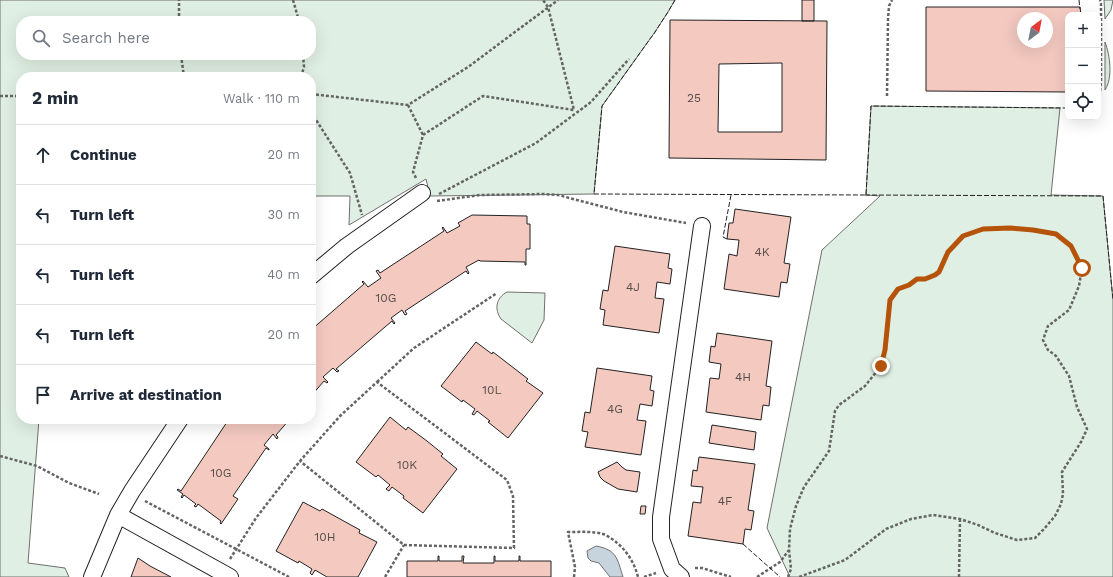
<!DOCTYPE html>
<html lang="en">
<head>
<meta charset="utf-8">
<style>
	body { margin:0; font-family:"Work Sans",sans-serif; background:#f6f6f7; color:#1f2937 }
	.controls { position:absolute; right:12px; top:12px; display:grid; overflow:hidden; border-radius:8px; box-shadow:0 4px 16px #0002 }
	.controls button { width:36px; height:36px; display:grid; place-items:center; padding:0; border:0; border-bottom:1px solid #e0e1e3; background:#fff; color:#1f2937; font:20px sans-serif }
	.compass { position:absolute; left:1017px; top:12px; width:36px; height:36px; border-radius:50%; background:#fff; box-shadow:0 4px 16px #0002; rotate:32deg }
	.stop { position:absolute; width:12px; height:12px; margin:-9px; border:3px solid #b45309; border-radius:50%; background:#fff }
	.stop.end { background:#b45309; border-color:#fff; box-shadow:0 1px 4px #0008 }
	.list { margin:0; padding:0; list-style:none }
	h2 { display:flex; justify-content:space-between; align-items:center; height:52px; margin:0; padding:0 16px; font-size:17px }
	h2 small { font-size:13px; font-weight:400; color:#747a83 }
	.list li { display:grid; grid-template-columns:26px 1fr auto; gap:12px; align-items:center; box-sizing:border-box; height:60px; padding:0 16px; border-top:1px solid #e0e1e3 }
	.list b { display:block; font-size:15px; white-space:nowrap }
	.list em { font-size:13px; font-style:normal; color:#747a83 }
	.icon { flex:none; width:22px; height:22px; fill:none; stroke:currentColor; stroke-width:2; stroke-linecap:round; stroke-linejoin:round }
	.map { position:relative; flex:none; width:1113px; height:577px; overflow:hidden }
	.search { position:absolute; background:#fff; box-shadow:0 4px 16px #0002; left:16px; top:16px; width:300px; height:44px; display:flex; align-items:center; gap:10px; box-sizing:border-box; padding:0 14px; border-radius:16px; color:#747a83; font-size:15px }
	.panel { position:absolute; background:#fff; box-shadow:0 4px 16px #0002; left:16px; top:72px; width:300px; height:352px; border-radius:16px }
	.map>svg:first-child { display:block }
</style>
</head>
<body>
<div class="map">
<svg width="1113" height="577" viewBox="0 0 1113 577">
	<rect width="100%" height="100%" fill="#fff"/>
	<path fill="#e0efe3" stroke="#6f6f6f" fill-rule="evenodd" d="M0,0H675L668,12L655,32L602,106L594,194L430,196L426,179L349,225L350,196H311V77H21V419H39L28,563L65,568L69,577H0ZM21,21H311V55H21Z
		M1104,0H1113L1111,10L1105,19Z
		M1105,42C1110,55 1113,78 1105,90Z
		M871,106L1060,108L1051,195L1103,196L1113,300V577H790L767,528L822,250L880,196L866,195Z
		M507,292L545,293L544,320L532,343L501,319C494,309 496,298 507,292Z"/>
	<path fill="#c7d3dd" stroke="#6f6f6f" d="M596,546C617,550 617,558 623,577H610L599,563L591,561L588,558L587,551Z"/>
	<path fill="#f3c9c0" stroke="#222" fill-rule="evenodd" d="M802,0H814V21H802Z
		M926,7H1080L1081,15H1068V92L926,91ZM1023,18H1047V42H1023Z
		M670,20L827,21L826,160L669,158ZM782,63V132H718L719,64Z
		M735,209L791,217L784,263L790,264L787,283L781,282L779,297L724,289L729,254L737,256L739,240L727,239L729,223H733Z
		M472,215L527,216V224H530V249H526V265H525V262L480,261L479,260L466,267L469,273L468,274L466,271L405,311L407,314L405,315L402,310L391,318L395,323L394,324L392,321L336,369L339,371L337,372L333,368L323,377L328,382L327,383L324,381L311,396V330L364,284L362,282L363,281L368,287L381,278L376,271L378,270L380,273L444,231L442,228L443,227L447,233L460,226L458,223Z
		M615,246L670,254L668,268L672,269L670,284L657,282L655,298L664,299L659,333L603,325L605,310L600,309L603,290L608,291Z
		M717,333L772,341L766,386L771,387L769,406L763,405L761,420L706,412L710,378L719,379L721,364L709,362L711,346L715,347Z
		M476,342L492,354L493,352L528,379L526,381L543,393L508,438L488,422L490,421L477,411L474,415L472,414L475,409L463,400L462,402L441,386Z
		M597,368L652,376L650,390L654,391L652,406L640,404L637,420L646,421L641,455L585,447L588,432L582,431L585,412L590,413Z
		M390,417L406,430L408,427L427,441L443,454L441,456L457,469L423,513L403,498L404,496L392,487L389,491L386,489L390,485L378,475L376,477L356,462Z
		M229,419H232L234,421L235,419H290L276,435L278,437L277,439L273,434L264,445L269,449V450L266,448L233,496L238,499L221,524L220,523L221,521L198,504L196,507L194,506L196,504L184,495L182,498L181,497L183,494L177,490L178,489L181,491Z
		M712,425L756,432L754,450L709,443Z
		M699,457L755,464L748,510L754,511L751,530L745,529L743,544L688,536L693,502L701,503V500L703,487L691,486L693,470L697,471Z
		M617,462L622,467L626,470L640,472L637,492L618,489L604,481L600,477L598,472Z
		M303,502L320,511L322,509L360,530L359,533L377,542L358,577H327L315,570L312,575L310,573L312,569L299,561L298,563L276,551Z
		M641,506H646L645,514H640Z
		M438,556H439V561H462V556H464L463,563H494V556H495V561H519V556H520V561H551V577H407V561H438Z
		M138,558L150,566L171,577H131Z"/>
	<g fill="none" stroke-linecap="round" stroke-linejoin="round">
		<defs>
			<path id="street" d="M311,276L347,246L422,193
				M118,515L230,577
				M92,577L118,515L132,491L180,419
				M681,577L672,569L661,539V517L702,226"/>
		</defs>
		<use href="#street" stroke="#222" stroke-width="18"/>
		<path stroke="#646464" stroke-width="2.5" stroke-dasharray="3 2" stroke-linecap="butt" d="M293,0L299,21
			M179,21V0
			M181,55L184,77
			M301,77L304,67L303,55
			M311,94L408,105L468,67L558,0
			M0,96H21
			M887,96L888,19L889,6L892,0
			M1099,101L1101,82V4L1100,0
			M408,105L423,135
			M311,112L350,173L362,215
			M416,178L413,172L423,135L483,96L574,110L548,7L543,0
			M439,194L536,143L591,102L629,59
			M437,201L480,195L544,194L558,195L623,212L686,223
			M377,382L414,348L497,293
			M0,456L37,466L69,483L99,494
			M145,501L289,577
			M230,559L256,518L300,461L340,416L377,382L507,480L513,496L514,548L404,545L300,461
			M695,568H702L731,577
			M385,577L404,545
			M574,577L575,567L568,532C580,532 592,531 603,534C606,535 609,537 612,539C625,548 634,561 638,577
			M644,577L656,573
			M757,577L780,562L789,550L790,529L796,506L804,487L829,451L835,411L839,405L865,386L881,366L885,350L890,300L898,289L909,285L917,279H925L935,275L939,272L948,252L963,236L983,229L1010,228L1033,230L1056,234L1071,246L1082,268L1079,286L1069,310L1048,326L1043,340L1048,350L1056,356L1069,376L1077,407L1087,429L1081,442L1062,472L1063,494L1061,504L1055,516L1044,529L1035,538L1017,540L995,533L978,525L960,519L933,515L911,519L886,529L845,560L799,577
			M788,577L791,569L789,550
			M959,577L960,519"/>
		<use href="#street" stroke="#fff" stroke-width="16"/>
		<path stroke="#222" stroke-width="1" stroke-dasharray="5 2" stroke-linecap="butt" d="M675,0L668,12L655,32L602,106L594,194L866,195L871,106L1068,108
			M1079,0L1080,9
			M865,195L1103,196L1113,300
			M727,239L723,237L731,195H733
			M743,544L780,577"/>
	</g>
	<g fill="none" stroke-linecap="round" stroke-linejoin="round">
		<path stroke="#b45309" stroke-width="5" d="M881,366L885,350L890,300L898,289L909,285L917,279H925L935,275L939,272L948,252L963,236L983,229L1010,228L1033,230L1056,234L1071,246L1082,268"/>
	</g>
	<g text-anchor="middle" stroke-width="3" stroke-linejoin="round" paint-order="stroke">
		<g font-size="12" fill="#564c4a">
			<text x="694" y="102">25</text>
			<text x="762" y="256">4K</text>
			<text x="633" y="291">4J</text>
			<text x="386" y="302">10G</text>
			<text x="743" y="381">4H</text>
			<text x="492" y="394">10L</text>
			<text x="615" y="413">4G</text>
			<text x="407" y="469">10K</text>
			<text x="221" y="477">10G</text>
			<text x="725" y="505">4F</text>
			<text x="325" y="541">10H</text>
		</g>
	</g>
</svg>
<div class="controls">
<button>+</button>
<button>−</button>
<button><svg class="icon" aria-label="locate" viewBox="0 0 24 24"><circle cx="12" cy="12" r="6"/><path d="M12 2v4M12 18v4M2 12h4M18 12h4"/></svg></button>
</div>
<svg class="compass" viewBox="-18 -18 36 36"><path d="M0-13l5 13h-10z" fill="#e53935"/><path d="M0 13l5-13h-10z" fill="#747a83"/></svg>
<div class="stop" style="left:1082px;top:268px"></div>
<div class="stop end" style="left:881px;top:366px"></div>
<div class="search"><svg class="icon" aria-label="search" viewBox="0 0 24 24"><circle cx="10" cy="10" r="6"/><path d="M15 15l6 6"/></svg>Search here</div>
<section class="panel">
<h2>2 min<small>Walk · 110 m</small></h2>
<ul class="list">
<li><svg class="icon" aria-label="ahead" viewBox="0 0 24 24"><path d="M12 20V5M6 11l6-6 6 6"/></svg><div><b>Continue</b></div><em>20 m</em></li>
<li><svg class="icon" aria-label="left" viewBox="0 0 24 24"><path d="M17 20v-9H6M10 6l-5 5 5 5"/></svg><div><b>Turn left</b></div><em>30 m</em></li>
<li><svg class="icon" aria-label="left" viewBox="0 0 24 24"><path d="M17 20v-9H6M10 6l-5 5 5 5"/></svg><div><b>Turn left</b></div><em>40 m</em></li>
<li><svg class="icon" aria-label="left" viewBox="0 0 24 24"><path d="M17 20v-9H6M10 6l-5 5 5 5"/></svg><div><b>Turn left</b></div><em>20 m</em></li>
<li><svg class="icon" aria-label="arrive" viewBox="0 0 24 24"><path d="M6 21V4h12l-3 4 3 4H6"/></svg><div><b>Arrive at destination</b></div></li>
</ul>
</section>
</div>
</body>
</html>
